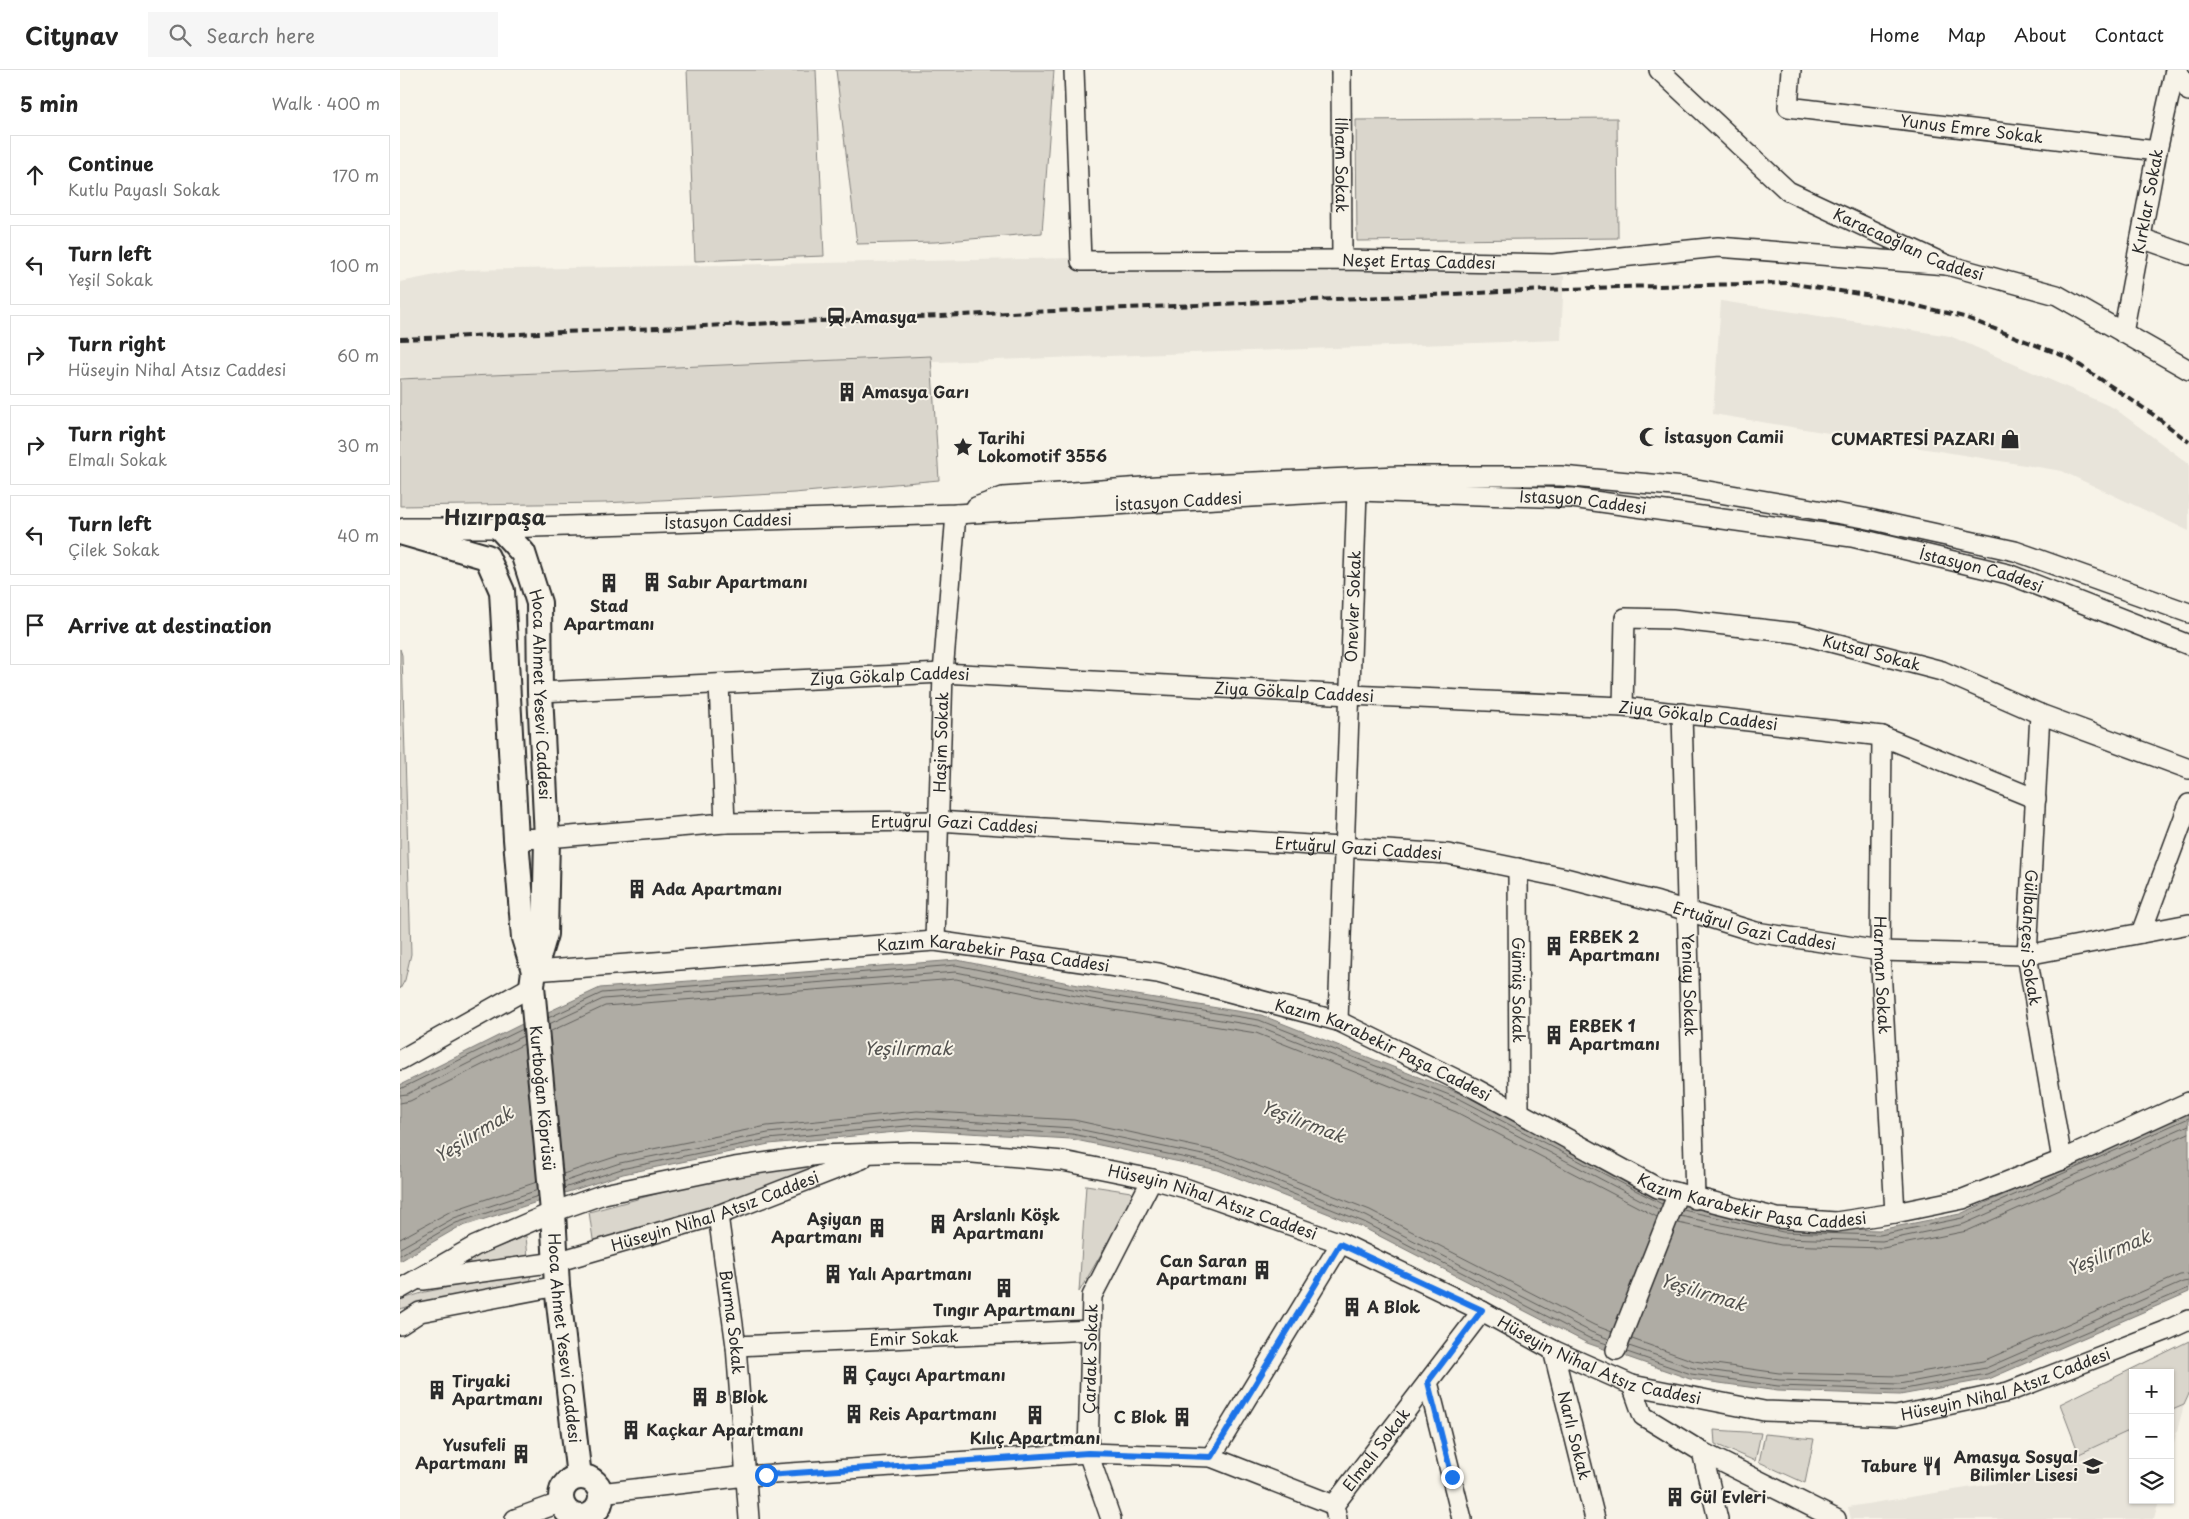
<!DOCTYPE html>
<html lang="en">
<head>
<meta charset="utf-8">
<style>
	body { margin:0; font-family:"Playpen Sans",sans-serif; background:#f6f6f6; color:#222 }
	.controls { position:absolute; right:15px; bottom:15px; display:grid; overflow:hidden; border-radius:0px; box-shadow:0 1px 4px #0004 }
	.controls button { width:45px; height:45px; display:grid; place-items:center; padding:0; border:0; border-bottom:1px solid #e0e0e0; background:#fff; color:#222; font:25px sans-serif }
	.stop { position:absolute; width:15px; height:15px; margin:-11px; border:4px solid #1a73e8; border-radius:50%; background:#fff }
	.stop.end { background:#1a73e8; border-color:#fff; box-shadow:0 1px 5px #0008 }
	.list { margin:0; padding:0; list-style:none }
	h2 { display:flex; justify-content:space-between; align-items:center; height:65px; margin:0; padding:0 20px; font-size:21px }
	h2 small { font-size:16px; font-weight:400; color:#767676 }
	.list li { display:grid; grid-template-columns:32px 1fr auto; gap:15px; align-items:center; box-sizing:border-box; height:80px; margin:0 10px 10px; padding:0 10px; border:1px solid #e0e0e0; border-radius:0px }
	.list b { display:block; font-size:19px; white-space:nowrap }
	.list p { margin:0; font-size:16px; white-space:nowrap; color:#767676 }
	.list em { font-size:16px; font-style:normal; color:#767676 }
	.icon { flex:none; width:28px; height:28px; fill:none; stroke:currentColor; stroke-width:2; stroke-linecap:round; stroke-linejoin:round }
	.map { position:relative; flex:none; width:1789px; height:1449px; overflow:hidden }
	header { display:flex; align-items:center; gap:30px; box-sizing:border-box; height:70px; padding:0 25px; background:#fff; border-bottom:1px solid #e0e0e0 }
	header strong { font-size:24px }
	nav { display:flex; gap:28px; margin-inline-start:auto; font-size:18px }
	.search { width:350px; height:45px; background:#f6f6f6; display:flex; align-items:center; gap:12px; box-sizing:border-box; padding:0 18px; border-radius:0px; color:#767676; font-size:19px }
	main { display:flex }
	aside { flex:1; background:#fff }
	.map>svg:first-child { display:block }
</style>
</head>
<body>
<header>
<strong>Citynav</strong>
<div class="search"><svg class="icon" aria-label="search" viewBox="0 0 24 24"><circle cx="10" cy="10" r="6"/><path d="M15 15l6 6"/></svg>Search here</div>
<nav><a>Home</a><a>Map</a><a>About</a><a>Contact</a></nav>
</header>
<main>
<aside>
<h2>5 min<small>Walk · 400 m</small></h2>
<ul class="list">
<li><svg class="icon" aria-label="ahead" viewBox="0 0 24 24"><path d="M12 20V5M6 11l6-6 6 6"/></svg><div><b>Continue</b><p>Kutlu Payaslı Sokak</p></div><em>170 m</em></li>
<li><svg class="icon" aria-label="left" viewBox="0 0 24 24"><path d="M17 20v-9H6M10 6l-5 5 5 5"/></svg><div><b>Turn left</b><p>Yeşil Sokak</p></div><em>100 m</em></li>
<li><svg class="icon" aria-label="right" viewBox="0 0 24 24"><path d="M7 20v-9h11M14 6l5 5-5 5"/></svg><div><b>Turn right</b><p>Hüseyin Nihal Atsız Caddesi</p></div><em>60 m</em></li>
<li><svg class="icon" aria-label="right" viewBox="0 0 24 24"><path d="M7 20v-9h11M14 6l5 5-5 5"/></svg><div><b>Turn right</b><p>Elmalı Sokak</p></div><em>30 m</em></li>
<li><svg class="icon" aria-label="left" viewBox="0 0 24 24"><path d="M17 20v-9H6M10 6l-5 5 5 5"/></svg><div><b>Turn left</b><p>Çilek Sokak</p></div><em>40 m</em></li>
<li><svg class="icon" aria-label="arrive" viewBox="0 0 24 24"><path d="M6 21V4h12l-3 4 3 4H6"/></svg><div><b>Arrive at destination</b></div></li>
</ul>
</aside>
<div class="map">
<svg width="1789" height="1449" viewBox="0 0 1789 1449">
	<rect width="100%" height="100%" fill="#f7f3e8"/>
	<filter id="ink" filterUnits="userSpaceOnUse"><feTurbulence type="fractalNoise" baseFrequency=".02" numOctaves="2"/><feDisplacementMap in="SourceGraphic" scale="10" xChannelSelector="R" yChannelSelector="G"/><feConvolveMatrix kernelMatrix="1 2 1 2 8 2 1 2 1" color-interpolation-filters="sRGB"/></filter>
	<g filter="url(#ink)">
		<path fill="#e8e4da" d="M833,185L1164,206L1161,270L26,310L0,307V212L61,200Z
			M1321,231L1550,266L1714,338L1789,394V461L1662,401L1313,344Z
			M1784,1335L1770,1387V1341Z
			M1733,1359V1430H1759L1754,1449H1451L1448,1437L1629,1408Z"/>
		<path fill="#dad6cc" stroke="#82807c" d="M287,0H416L424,186L295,191Z
			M436,0H654L642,163L535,172L457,174Z
			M1217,48L1218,168L957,171L956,50Z
			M531,286L539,410L394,423L204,433L0,436V309Z
			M0,579L2,585L11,884L5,910L0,919Z
			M415,1095L417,1098L300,1141L194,1176L189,1142L323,1106Z
			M686,1115L731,1122L735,1126L679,1222Z
			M126,1166L128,1188L59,1197L62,1191Z
			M130,1201L131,1214L20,1233L0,1239V1230L25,1222Z
			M1789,1271V1324L1784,1335L1770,1341V1303H1733V1359L1679,1384L1660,1334Z
			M1314,1360L1361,1363L1355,1391L1315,1374Z
			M1365,1364L1414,1369L1405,1413L1359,1392Z"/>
		<path fill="#afaca4" stroke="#7a7874" d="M557,890L693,918L861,945L1064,1025L1267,1131L1383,1157L1479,1160L1560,1144L1789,1043V1222L1589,1309L1500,1325L1378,1321L1290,1309L1187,1273L962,1157L818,1100L671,1069L517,1060L369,1074L223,1104L57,1158L0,1191V1015L122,954L200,918Z"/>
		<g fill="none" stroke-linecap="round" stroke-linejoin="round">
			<path stroke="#605f5b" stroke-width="1" d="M148,948L202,923L556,895L692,923L859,950L1062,1030L1262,1134
				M149,954L203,929L556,902L691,929L858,956L1059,1035L1260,1140
				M149,962L205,936L556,909L689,936L856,963L1056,1042L1257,1147
				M0,1019L123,959
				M0,1025L7,1024L123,966
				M0,1033L10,1031L124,974
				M163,1104L218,1086L367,1056L517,1041L674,1050L825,1083L970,1140L1194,1255L1212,1262
				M163,1112L220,1093L368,1063L517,1048L673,1058L822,1089L966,1146L1191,1262L1209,1269
				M164,1118L221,1099L368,1069L517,1055L672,1064L820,1095L964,1152L1189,1268L1207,1274
				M1283,1140L1383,1162L1480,1165L1562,1148L1789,1048
				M1280,1146L1382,1168L1482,1171L1564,1154L1789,1055
				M1278,1153L1381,1175L1483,1178L1567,1161L1789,1063
				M0,1169L51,1141L137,1112
				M0,1178L54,1148L138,1120
				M0,1185L56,1153L138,1126
				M1232,1269L1294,1291L1379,1303L1498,1306L1583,1291L1780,1205L1789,1204
				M1229,1276L1293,1298L1379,1310L1499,1314L1586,1298L1783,1212L1789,1211
				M1227,1282L1291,1304L1378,1316L1499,1320L1587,1304L1789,1218"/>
			<defs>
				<g id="minor">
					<path id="s1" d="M674,0L681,191L942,190L1153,194L1318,177L1547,195"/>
					<path id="s2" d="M941,0L942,190"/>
					<path id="s3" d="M1259,0L1388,121L1547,195L1657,225L1789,300"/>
					<path id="s4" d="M1391,0L1388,37L1757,81"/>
					<path d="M1777,0L1789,21"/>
					<path d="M1741,168L1789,185"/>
					<path id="s5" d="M1723,263L1757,81L1775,0"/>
					<path d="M576,437L603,427L757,416L999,406H1161L1285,417L1464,448L1615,481L1789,543"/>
					<path id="s6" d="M4,458H100L556,444L957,421L1172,428L1452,467L1608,504L1789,575"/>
					<path d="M319,614L325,753"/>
					<path id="s7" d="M140,622L543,603L950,625L1223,637L1482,666L1636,729"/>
					<path id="s8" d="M1223,637L1225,548L1272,549L1396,563L1542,601L1640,644L1789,699"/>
					<path id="s9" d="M1282,643L1295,1129"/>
					<path id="s10" d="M1640,644L1627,885L1662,1090"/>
					<path id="s11" d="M1482,666L1480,881L1495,1143"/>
					<path id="s12" d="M116,769L147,768L325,753L538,751L1048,784L1165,808L1258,832L1356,862L1480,881L1627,885L1789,854"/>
					<path id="s13" d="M1118,798L1119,1042"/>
					<path d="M1741,863L1789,734"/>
					<path id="s14" d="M535,871L543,603L556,444"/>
					<path id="s15" d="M134,901L535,871L758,903L938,951L1076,1019L1258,1118L1377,1148L1436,1152L1495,1143L1563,1129L1662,1090L1789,1032"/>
					<path id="s16" d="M938,951L957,421"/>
					<path d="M0,990L132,916"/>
					<path id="s17" d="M318,1145L336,1276L349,1449"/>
					<path id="s18" d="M23,1210L156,1192L318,1145L462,1089"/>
					<path id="s19" d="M0,1219L75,1176L153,1142L204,1124L335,1097L418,1085L510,1082L573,1083L663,1091L752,1109L785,1118L941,1173L1082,1241L1153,1280L1232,1315L1364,1341L1496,1346L1608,1322L1765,1261L1789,1250"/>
					<path d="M0,1255L20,1242L157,1216"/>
					<path id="s20" d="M336,1276L691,1260"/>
					<path id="s21" d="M1153,1280L1195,1449"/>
					<path d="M1216,1280L1278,1123"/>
					<path d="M1028,1312L1062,1449"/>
					<path d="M1232,1315L1243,1346L1302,1382L1318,1449"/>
					<path d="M1302,1382L1436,1449"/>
					<path d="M811,1387L941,1173"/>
					<path d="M200,1423L346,1406L688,1383L811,1387L934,1435"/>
					<path d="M115,1449L162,1432"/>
					<path id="s22" d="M711,1449L688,1383L692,1226L752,1109"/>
					<path id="s23" d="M937,1449L934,1435L1082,1241"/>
				</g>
				<g id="major">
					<path id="s24" d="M100,458L123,483L139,533L140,622L147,768L145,864L134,901L132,916L153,1142L157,1216L179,1407"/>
					<path d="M0,462L87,487L102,521L116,769L124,868L134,901"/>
					<circle cx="181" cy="1427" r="20"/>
				</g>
			</defs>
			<use href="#minor" stroke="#2b2b2b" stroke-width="22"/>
			<use href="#major" stroke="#2b2b2b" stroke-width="28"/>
			<use href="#minor" stroke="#f7f3e8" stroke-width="19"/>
			<use href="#major" stroke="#f7f3e8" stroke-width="24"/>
			<path stroke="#2b2b2b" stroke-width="4" stroke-dasharray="8 4" stroke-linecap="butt" d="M0,269L1218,217L1387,213L1479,227L1564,247L1669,288L1751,343L1789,372"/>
		</g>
	</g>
	<g fill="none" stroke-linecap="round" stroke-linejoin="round" filter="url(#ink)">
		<path stroke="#1a73e8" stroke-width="6" d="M366,1405L688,1383L811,1387L940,1174L1082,1240L1028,1312L1052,1407"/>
	</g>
	<defs>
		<symbol id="station-bare" viewBox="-9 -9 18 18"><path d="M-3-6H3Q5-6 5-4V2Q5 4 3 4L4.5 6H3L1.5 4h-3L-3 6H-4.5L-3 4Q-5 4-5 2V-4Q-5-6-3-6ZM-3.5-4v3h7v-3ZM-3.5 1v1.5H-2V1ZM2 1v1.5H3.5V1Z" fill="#2b2b2b" stroke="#f7f3e8" stroke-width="2.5" paint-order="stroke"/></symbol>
		<symbol id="building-bare" viewBox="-9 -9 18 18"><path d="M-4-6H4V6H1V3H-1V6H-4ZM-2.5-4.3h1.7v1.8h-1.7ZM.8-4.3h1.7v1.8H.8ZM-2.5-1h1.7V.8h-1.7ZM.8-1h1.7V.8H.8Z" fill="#2b2b2b" stroke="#f7f3e8" stroke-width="2.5" paint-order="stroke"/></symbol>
		<symbol id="mosque-bare" viewBox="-9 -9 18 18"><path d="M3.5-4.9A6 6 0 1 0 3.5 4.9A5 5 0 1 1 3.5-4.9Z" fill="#2b2b2b" stroke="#f7f3e8" stroke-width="2.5" paint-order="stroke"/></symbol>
		<symbol id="shop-bare" viewBox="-9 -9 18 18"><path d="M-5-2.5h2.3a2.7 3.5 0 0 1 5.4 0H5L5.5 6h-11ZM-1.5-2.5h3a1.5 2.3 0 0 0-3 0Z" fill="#2b2b2b" stroke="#f7f3e8" stroke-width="2.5" paint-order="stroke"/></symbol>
		<symbol id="sight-bare" viewBox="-9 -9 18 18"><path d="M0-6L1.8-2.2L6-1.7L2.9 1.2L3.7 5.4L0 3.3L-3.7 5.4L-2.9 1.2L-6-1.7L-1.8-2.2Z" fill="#2b2b2b" stroke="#f7f3e8" stroke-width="2.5" paint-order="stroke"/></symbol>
		<symbol id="restaurant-bare" viewBox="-9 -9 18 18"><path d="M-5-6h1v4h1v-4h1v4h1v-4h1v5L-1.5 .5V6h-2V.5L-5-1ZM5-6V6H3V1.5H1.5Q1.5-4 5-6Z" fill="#2b2b2b" stroke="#f7f3e8" stroke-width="2.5" paint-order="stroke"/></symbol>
		<symbol id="school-bare" viewBox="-9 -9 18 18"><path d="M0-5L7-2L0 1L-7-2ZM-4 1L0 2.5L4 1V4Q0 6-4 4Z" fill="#2b2b2b" stroke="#f7f3e8" stroke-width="2.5" paint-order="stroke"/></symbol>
	</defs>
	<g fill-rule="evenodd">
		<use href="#station-bare" x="422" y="233" width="28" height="28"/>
		<use href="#building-bare" x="433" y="308" width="28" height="28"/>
		<use href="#mosque-bare" x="1235" y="353" width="28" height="28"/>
		<use href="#shop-bare" x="1596" y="355" width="28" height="28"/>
		<use href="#sight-bare" x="549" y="363" width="28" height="28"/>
		<use href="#building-bare" x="238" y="498" width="28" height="28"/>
		<use href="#building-bare" x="195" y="499" width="28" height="28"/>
		<use href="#building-bare" x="223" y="805" width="28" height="28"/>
		<use href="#building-bare" x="1140" y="862" width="28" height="28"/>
		<use href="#building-bare" x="1140" y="951" width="28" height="28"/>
		<use href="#building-bare" x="524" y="1140" width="28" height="28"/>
		<use href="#building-bare" x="463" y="1144" width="28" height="28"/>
		<use href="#building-bare" x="848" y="1186" width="28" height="28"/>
		<use href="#building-bare" x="419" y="1190" width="28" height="28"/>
		<use href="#building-bare" x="590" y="1204" width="28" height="28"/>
		<use href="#building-bare" x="938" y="1223" width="28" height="28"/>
		<use href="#building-bare" x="436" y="1291" width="28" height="28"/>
		<use href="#building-bare" x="23" y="1306" width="28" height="28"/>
		<use href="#building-bare" x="286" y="1313" width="28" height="28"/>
		<use href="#building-bare" x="440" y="1330" width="28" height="28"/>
		<use href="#building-bare" x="621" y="1331" width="28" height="28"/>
		<use href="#building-bare" x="768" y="1333" width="28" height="28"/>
		<use href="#building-bare" x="217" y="1346" width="28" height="28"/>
		<use href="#building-bare" x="107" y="1370" width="28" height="28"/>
		<use href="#restaurant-bare" x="1518" y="1382" width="28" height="28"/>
		<use href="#school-bare" x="1679" y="1382" width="28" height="28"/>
		<use href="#building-bare" x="1261" y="1413" width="28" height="28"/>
	</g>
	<g text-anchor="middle" stroke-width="4" stroke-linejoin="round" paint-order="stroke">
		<g font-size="16" fill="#2b2b2b" stroke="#f7f3e8">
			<text dy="6" stroke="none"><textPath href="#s4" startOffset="222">Yunus Emre Sokak</textPath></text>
			<text dy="6" stroke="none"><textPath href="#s2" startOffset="95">İlham Sokak</textPath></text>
			<text dy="6" stroke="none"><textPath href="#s5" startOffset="134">Kırklar Sokak</textPath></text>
			<text dy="6" stroke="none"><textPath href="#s3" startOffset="309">Karacaoğlan Caddesi</textPath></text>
			<text dy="6" stroke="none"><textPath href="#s1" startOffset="529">Neşet Ertaş Caddesi</textPath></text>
			<text dy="6" stroke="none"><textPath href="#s6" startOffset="775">İstasyon Caddesi</textPath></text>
			<text dy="6" stroke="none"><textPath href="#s6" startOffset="1180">İstasyon Caddesi</textPath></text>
			<text dy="6" stroke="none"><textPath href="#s6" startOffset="324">İstasyon Caddesi</textPath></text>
			<text dy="6" stroke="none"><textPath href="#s6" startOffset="1585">İstasyon Caddesi</textPath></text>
			<text dy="6" stroke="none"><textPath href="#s16" startOffset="415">Onevler Sokak</textPath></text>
			<text dy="6" stroke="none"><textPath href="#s8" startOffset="339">Kutsal Sokak</textPath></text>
			<text dy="6" stroke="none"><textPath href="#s7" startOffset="350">Ziya Gökalp Caddesi</textPath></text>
			<text dy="6" stroke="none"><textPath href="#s7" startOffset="755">Ziya Gökalp Caddesi</textPath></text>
			<text dy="6" stroke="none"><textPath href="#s24" startOffset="178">Hoca Ahmet Yesevi Caddesi</textPath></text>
			<text dy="6" stroke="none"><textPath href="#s7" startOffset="1160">Ziya Gökalp Caddesi</textPath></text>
			<text dy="6" stroke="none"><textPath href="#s14" startOffset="199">Haşim Sokak</textPath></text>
			<text dy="6" stroke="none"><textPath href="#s12" startOffset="439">Ertuğrul Gazi Caddesi</textPath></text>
			<text dy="6" stroke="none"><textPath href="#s12" startOffset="844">Ertuğrul Gazi Caddesi</textPath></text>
			<text dy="6" stroke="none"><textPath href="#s12" startOffset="1249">Ertuğrul Gazi Caddesi</textPath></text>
			<text dy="6" stroke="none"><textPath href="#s10" startOffset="224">Gülbahçesi Sokak</textPath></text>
			<text dy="6" stroke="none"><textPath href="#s15" startOffset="461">Kazım Karabekir Paşa Caddesi</textPath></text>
			<text dy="6" stroke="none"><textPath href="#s11" startOffset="239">Harman Sokak</textPath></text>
			<text dy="6" stroke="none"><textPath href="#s9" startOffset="272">Yeniay Sokak</textPath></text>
			<text dy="6" stroke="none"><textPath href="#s13" startOffset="122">Gümüş Sokak</textPath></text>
			<text dy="6" stroke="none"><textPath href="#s15" startOffset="866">Kazım Karabekir Paşa Caddesi</textPath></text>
			<text dy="6" stroke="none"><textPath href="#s24" startOffset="584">Kurtboğan Köprüsü</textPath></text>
			<text dy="6" stroke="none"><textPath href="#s15" startOffset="1270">Kazım Karabekir Paşa Caddesi</textPath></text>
			<text dy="6" stroke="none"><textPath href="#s19" startOffset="844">Hüseyin Nihal Atsız Caddesi</textPath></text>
			<text dy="6" stroke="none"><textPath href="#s18" startOffset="301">Hüseyin Nihal Atsız Caddesi</textPath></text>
			<text dy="6" stroke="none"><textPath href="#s17" startOffset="108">Burma Sokak</textPath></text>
			<text dy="6" stroke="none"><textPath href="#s20" startOffset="178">Emir Sokak</textPath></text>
			<text dy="6" stroke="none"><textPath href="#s24" startOffset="825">Hoca Ahmet Yesevi Caddesi</textPath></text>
			<text dy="6" stroke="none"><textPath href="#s19" startOffset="1264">Hüseyin Nihal Atsız Caddesi</textPath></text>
			<text dy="6" stroke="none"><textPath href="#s22" startOffset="164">Çardak Sokak</textPath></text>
			<text dy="6" stroke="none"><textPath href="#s19" startOffset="1684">Hüseyin Nihal Atsız Caddesi</textPath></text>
			<text dy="6" stroke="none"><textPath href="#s21" startOffset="88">Narlı Sokak</textPath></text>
			<text dy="6" stroke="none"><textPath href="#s23" startOffset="84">Elmalı Sokak</textPath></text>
		</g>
		<g font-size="16" font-weight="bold" fill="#2b2b2b" stroke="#f7f3e8" text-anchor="start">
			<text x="451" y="253">Amasya</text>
			<text x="462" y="328">Amasya Garı</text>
			<text x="1264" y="373">İstasyon Camii</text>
			<text x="578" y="374">Tarihi<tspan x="578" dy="18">Lokomotif 3556</tspan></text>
			<text x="1595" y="375" text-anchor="end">CUMARTESİ PAZARI</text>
			<text x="267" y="518">Sabır Apartmanı</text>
			<text x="209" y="542" text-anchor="middle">Stad<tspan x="209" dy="18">Apartmanı</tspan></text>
			<text x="252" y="825">Ada Apartmanı</text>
			<text x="1169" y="873">ERBEK 2<tspan x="1169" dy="18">Apartmanı</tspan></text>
			<text x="1169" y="962">ERBEK 1<tspan x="1169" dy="18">Apartmanı</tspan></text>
			<text x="553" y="1151">Arslanlı Köşk<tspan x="553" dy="18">Apartmanı</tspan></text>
			<text x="462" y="1155" text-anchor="end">Aşiyan<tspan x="462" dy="18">Apartmanı</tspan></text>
			<text x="847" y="1197" text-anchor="end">Can Saran<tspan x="847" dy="18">Apartmanı</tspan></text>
			<text x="448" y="1210">Yalı Apartmanı</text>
			<text x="967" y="1243">A Blok</text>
			<text x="604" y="1246" text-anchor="middle">Tıngır Apartmanı</text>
			<text x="465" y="1311">Çaycı Apartmanı</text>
			<text x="52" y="1317">Tiryaki<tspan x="52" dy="18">Apartmanı</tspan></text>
			<text x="315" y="1333">B Blok</text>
			<text x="469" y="1350">Reis Apartmanı</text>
			<text x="767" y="1353" text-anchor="end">C Blok</text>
			<text x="246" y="1366">Kaçkar Apartmanı</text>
			<text x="635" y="1374" text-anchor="middle">Kılıç Apartmanı</text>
			<text x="106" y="1381" text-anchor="end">Yusufeli<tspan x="106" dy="18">Apartmanı</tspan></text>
			<text x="1678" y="1393" text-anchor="end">Amasya Sosyal<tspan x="1678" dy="18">Bilimler Lisesi</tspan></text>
			<text x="1517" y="1402" text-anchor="end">Tabure</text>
			<text x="1290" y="1433">Gül Evleri</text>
		</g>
		<g font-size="18" font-style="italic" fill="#53524f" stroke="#f7f3e8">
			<text x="508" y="985">Yeşilırmak</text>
			<text transform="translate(903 1052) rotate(21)" y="6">Yeşilırmak</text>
			<text transform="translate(74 1065) rotate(-32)" y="6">Yeşilırmak</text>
			<text transform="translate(1709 1183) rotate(-23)" y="6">Yeşilırmak</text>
			<text transform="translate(1303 1223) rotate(17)" y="6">Yeşilırmak</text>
		</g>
		<g font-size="21" font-weight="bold" fill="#2b2b2b" stroke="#f7f3e8">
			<text x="95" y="455">Hızırpaşa</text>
		</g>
	</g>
</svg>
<div class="controls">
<button>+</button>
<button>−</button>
<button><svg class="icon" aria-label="layers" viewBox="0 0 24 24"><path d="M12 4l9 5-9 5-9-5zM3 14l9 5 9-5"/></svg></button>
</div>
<div class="stop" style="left:366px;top:1405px"></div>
<div class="stop end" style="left:1052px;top:1407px"></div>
</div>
</main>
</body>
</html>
